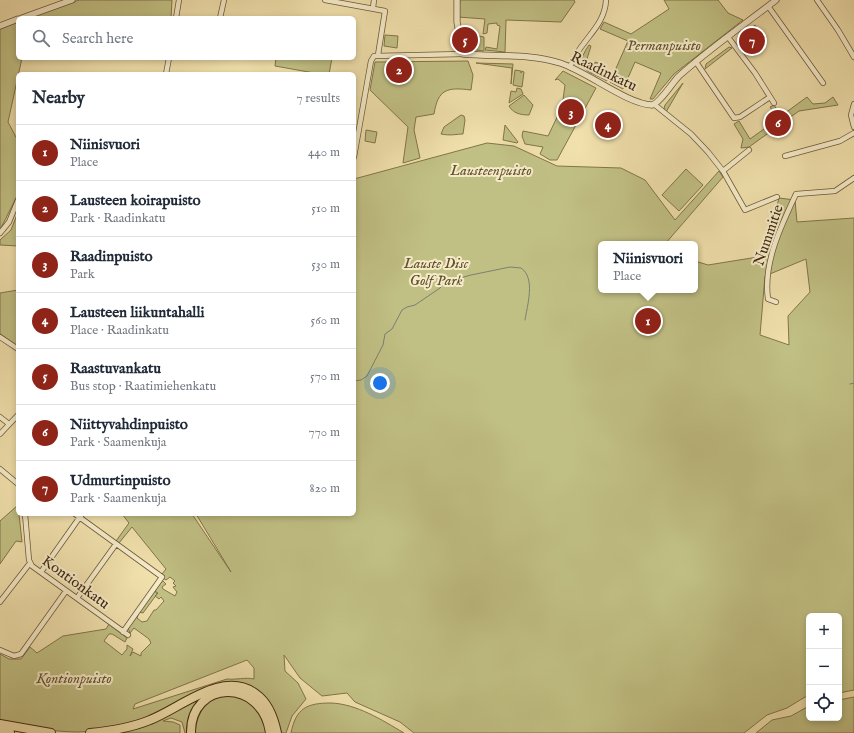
<!DOCTYPE html>
<html lang="en">
<head>
<meta charset="utf-8">
<style>
	body { margin:0; font-family:"IM FELL English",serif; background:#f2f2f3; color:#1f2937 }
	.controls { position:absolute; right:12px; bottom:12px; display:grid; overflow:hidden; border-radius:6px; box-shadow:0 2px 6px #0003 }
	.controls button { width:36px; height:36px; display:grid; place-items:center; padding:0; border:0; border-bottom:1px solid #e0e1e3; background:#fff; color:#1f2937; font:20px sans-serif }
	.you { position:absolute; left:380px; top:383px; width:14px; height:14px; margin:-10px; border:3px solid #fff; border-radius:50%; background:#1a73e8; box-shadow:0 0 0 6px #1a73e833 }
	.badge { display:grid; place-items:center; width:26px; height:26px; border-radius:50%; background:#8f2418; color:#fff; font-size:13px; font-weight:700 }
	.pin { position:absolute; translate:-50% -50%; border:2px solid #fff; box-shadow:0 1px 4px #0006 }
	.popup { position:absolute; left:598px; top:241px; width:100px; height:52px; box-sizing:border-box; display:grid; place-content:center; border-radius:6px; background:#fff; filter:drop-shadow(0 1px 3px #0005); font-size:13px; white-space:nowrap; color:#747a83 }
	.popup b { font-size:15px; color:#1f2937 }
	.popup::after { content:''; position:absolute; left:50%; top:100%; margin-left:-8px; border:8px solid transparent; border-top-color:#fff }
	.list { margin:0; padding:0; list-style:none }
	h2 { display:flex; justify-content:space-between; align-items:center; height:52px; margin:0; padding:0 16px; font-size:17px }
	h2 small { font-size:13px; font-weight:400; color:#747a83 }
	.list li { display:grid; grid-template-columns:26px 1fr auto; gap:12px; align-items:center; box-sizing:border-box; height:56px; padding:0 16px; border-top:1px solid #e0e1e3 }
	.list b { display:block; font-size:15px; white-space:nowrap }
	.list p { margin:0; font-size:13px; white-space:nowrap; color:#747a83 }
	.list em { font-size:13px; font-style:normal; color:#747a83 }
	.icon { flex:none; width:22px; height:22px; fill:none; stroke:currentColor; stroke-width:2; stroke-linecap:round; stroke-linejoin:round }
	.map { position:relative; flex:none; width:854px; height:733px; overflow:hidden }
	.search { position:absolute; background:#fff; box-shadow:0 2px 6px #0003; left:16px; top:16px; width:340px; height:44px; display:flex; align-items:center; gap:10px; box-sizing:border-box; padding:0 14px; border-radius:6px; color:#747a83; font-size:15px }
	.panel { position:absolute; background:#fff; box-shadow:0 2px 6px #0003; left:16px; top:72px; width:340px; height:444px; border-radius:6px }
	.map>svg:first-child { display:block }
</style>
</head>
<body>
<div class="map">
<svg width="854" height="733" viewBox="0 0 854 733">
	<rect width="100%" height="100%" fill="#f0e0ac"/>
	<filter id="stains"><feTurbulence type="fractalNoise" baseFrequency=".005" numOctaves="4"/><feColorMatrix values="0 0 0 0 .2 0 0 0 0 .09 0 0 0 0 .02 0 0 0 .5 -.17"/></filter>
	<radialGradient id="worn" r=".72"><stop offset=".6" stop-color="#630" stop-opacity="0"/><stop offset="1" stop-color="#630" stop-opacity=".3"/></radialGradient>
	<path fill="#c1c084" stroke="#82754a" fill-rule="evenodd" d="M79,0H172L171,18H29Z
		M460,0H574L575,2L561,22L506,20L505,52L485,50L486,47L497,49L500,26L497,25V23L488,24L487,33L483,34L485,19L458,17Z
		M664,0H718L728,13L743,20L674,74L653,99H650L661,73L635,62L623,89L610,82L628,41L600,29L604,22L631,34L669,9Z
		M18,22V58H22L8,122L18,141V194L0,230V29Z
		M755,25L766,42L747,55L738,40Z
		M462,27L464,28L465,36L471,37L470,39H472V35L484,37V51L468,49Z
		M385,35L398,36L397,48L384,46Z
		M589,45L591,46L586,62L594,66L595,62L601,64L597,73L608,78L607,81C587,70 572,70 589,45Z
		M729,47L732,48L705,69L706,64Z
		M276,58H332L329,74H320L275,66Z
		M468,61L473,75L471,90C447,87 438,89 434,114L416,117L414,130L420,158L403,163L408,127L370,90L375,62Z
		M476,63L513,64L511,84L512,68Z
		M515,70L521,71V73L522,71L524,72L522,87L513,85Z
		M563,71L596,88L557,160H550L540,154L543,147L525,144L522,136L523,131L548,136L562,107L565,85L558,79L555,80Z
		M683,83L666,112L664,109L665,105Z
		M517,88L521,89L523,94L509,103L511,91L516,92Z
		M524,95L533,105L529,115C520,115 513,113 509,106Z
		M807,97L813,104L825,103L833,97L838,105L799,111L749,147L741,148L743,139L734,124L739,121L750,139L778,119L770,107L774,105L781,116Z
		M461,115L464,116L465,120L463,134C457,134 451,136 441,134L444,127Z
		M505,125L518,142L517,143L503,140Z
		M366,130L377,132L375,143L365,141Z
		M487,143L514,146L557,166L621,168L645,180L675,220L719,171L723,177L665,244H601V290H695V261L708,265L764,256L779,198L795,200L797,222L854,218V690L839,693V616H809V697H805L787,708L767,715L744,733H414L400,722L355,702L347,693L322,696L300,678L284,655L285,671L298,683L306,699L292,716L286,733H279C266,704 264,684 227,682C179,703 131,731 78,732C51,732 26,726 0,720V654L9,659H21L30,647L37,653L63,636L106,629L109,624L127,638L125,642L112,634H109L104,641L122,655L127,649V645L133,649L130,656L133,652L141,656V653L151,643L149,639L134,628L130,633L128,628L138,615L137,618L142,622L147,621L154,610H156L164,601L161,597L159,599L155,596L158,593L155,591L157,594L143,613L139,612L162,580L166,584L162,587L163,589L175,596L177,592L173,587L176,586L173,583L175,581L170,577L166,580L163,578L162,574L166,569L132,527L119,543L116,541L129,523L122,514H192L231,572L196,514H354V179ZM806,259L810,292L788,316L789,345L760,335L765,276ZM247,660L254,668V679C245,677 236,680 227,679L133,709L135,704Z
		M686,169L703,185L679,211L662,195Z
		M18,212V246L0,245V240L11,230Z
		M18,290V347L0,334V293Z
		M18,505L22,542L16,541L0,564V521Z
		M228,687C254,688 273,707 275,733H273C265,677 188,675 190,733H185L182,722L171,718L163,721L173,722L180,725V733H111L153,722L209,692Z
		M224,695C252,696 258,710 268,733H195C197,714 204,701 224,695Z
		M854,697V733H756L772,720L791,716L809,706V718H839V700Z
		M331,703C357,704 382,720 404,733H291C296,708 307,703 331,703Z"/>
	<g fill="none" stroke-linecap="round" stroke-linejoin="round">
		<path stroke="#7a8074" stroke-width="1" d="M354,381L361,380L367,376L383,345L385,334L392,329L402,310L407,307L415,305L440,288L446,282L471,275L510,267L521,268C536,278 527,306 525,320
			M850,384L854,383"/>
		<defs>
			<path id="minor" d="M325,0L385,11L378,55
				M817,0L838,30L854,57
				M768,6L823,83
				M373,8L374,0
				M176,18L179,0
				M220,18L224,0
				M728,37L755,73L774,103
				M696,62L734,118L740,117L770,97
				M570,67C578,42 605,28 606,0
				M166,74L169,58
				M854,104L851,115L854,127
				M655,105L691,134L708,152L723,171L745,210L777,197
				M785,156L840,141L854,133
				M354,157L371,61L374,56L463,54
				M723,171L749,150
				M0,233L9,222L18,200
				M776,302L768,299C763,263 781,226 796,194L835,191L854,178
				M0,337L18,349
				M0,417L9,424
				M0,434L18,415
				M0,469L18,484
				M25,514L29,560L32,566L128,635
				M75,514L162,577L123,632
				M41,572L82,514
				M77,598L116,544
				M0,602L30,563
				M0,650L14,656L21,654L66,591"/>
			<path id="tertiary" d="M457,0V22L463,54C495,57 530,53 560,63C588,72 627,104 652,105C660,103 672,83 679,76C709,49 744,25 776,0
				M22,18L72,0
				M0,26L18,19"/>
			<path id="motorway" d="M0,724L51,733
				M0,729L10,733
				M90,733C111,731 131,728 150,720C181,708 223,669 256,694C269,703 274,718 277,733
				M191,733C190,680 262,677 270,733"/>
		</defs>
		<use href="#minor" stroke="#6e5837" stroke-width="6"/>
		<use href="#tertiary" stroke="#6e5837" stroke-width="7"/>
		<use href="#motorway" stroke="#422a10" stroke-width="10"/>
		<use href="#minor" stroke="#f5ebc9" stroke-width="4.5"/>
		<use href="#tertiary" stroke="#f5ebc9" stroke-width="5.5"/>
		<use href="#motorway" stroke="#f0e0ac" stroke-width="8"/>
	</g>
	<g text-anchor="middle" stroke-width="4" stroke-linejoin="round" paint-order="stroke">
		<g font-size="15" font-style="italic" fill="#62502d" stroke="#f5ebc9">
			<text x="664" y="50">Permanpuisto</text>
			<text x="491" y="175">Lausteenpuisto</text>
			<text x="436" y="268">Lauste Disc<tspan x="436" dy="17">Golf Park</tspan></text>
			<text x="74" y="683">Kontionpuisto</text>
		</g>
		<g font-size="15" fill="#422a10" stroke="#f5ebc9">
			<text transform="translate(604 71) rotate(26)" y="5">Raadinkatu</text>
			<text transform="translate(768 235) rotate(-71)" y="5">Nummitie</text>
			<text transform="translate(76 582) rotate(36)" y="5">Kontionkatu</text>
		</g>
	</g>
	<rect width="100%" height="100%" filter="url(#stains)"/>
	<rect width="100%" height="100%" fill="url(#worn)"/>
</svg>
<div class="controls">
<button>+</button>
<button>−</button>
<button><svg class="icon" aria-label="locate" viewBox="0 0 24 24"><circle cx="12" cy="12" r="6"/><path d="M12 2v4M12 18v4M2 12h4M18 12h4"/></svg></button>
</div>
<div class="you"></div>
<div class="pin badge" style="left:648px;top:321px">1</div>
<div class="popup"><b>Niinisvuori</b>Place</div>
<div class="pin badge" style="left:399px;top:70px">2</div>
<div class="pin badge" style="left:571px;top:112px">3</div>
<div class="pin badge" style="left:608px;top:125px">4</div>
<div class="pin badge" style="left:465px;top:40px">5</div>
<div class="pin badge" style="left:778px;top:123px">6</div>
<div class="pin badge" style="left:752px;top:41px">7</div>
<div class="search"><svg class="icon" aria-label="search" viewBox="0 0 24 24"><circle cx="10" cy="10" r="6"/><path d="M15 15l6 6"/></svg>Search here</div>
<section class="panel">
<h2>Nearby<small>7 results</small></h2>
<ul class="list">
<li><span class="badge">1</span><div><b>Niinisvuori</b><p>Place</p></div><em>440 m</em></li>
<li><span class="badge">2</span><div><b>Lausteen koirapuisto</b><p>Park · Raadinkatu</p></div><em>510 m</em></li>
<li><span class="badge">3</span><div><b>Raadinpuisto</b><p>Park</p></div><em>530 m</em></li>
<li><span class="badge">4</span><div><b>Lausteen liikuntahalli</b><p>Place · Raadinkatu</p></div><em>560 m</em></li>
<li><span class="badge">5</span><div><b>Raastuvankatu</b><p>Bus stop · Raatimiehenkatu</p></div><em>570 m</em></li>
<li><span class="badge">6</span><div><b>Niittyvahdinpuisto</b><p>Park · Saamenkuja</p></div><em>770 m</em></li>
<li><span class="badge">7</span><div><b>Udmurtinpuisto</b><p>Park · Saamenkuja</p></div><em>820 m</em></li>
</ul>
</section>
</div>
</body>
</html>
